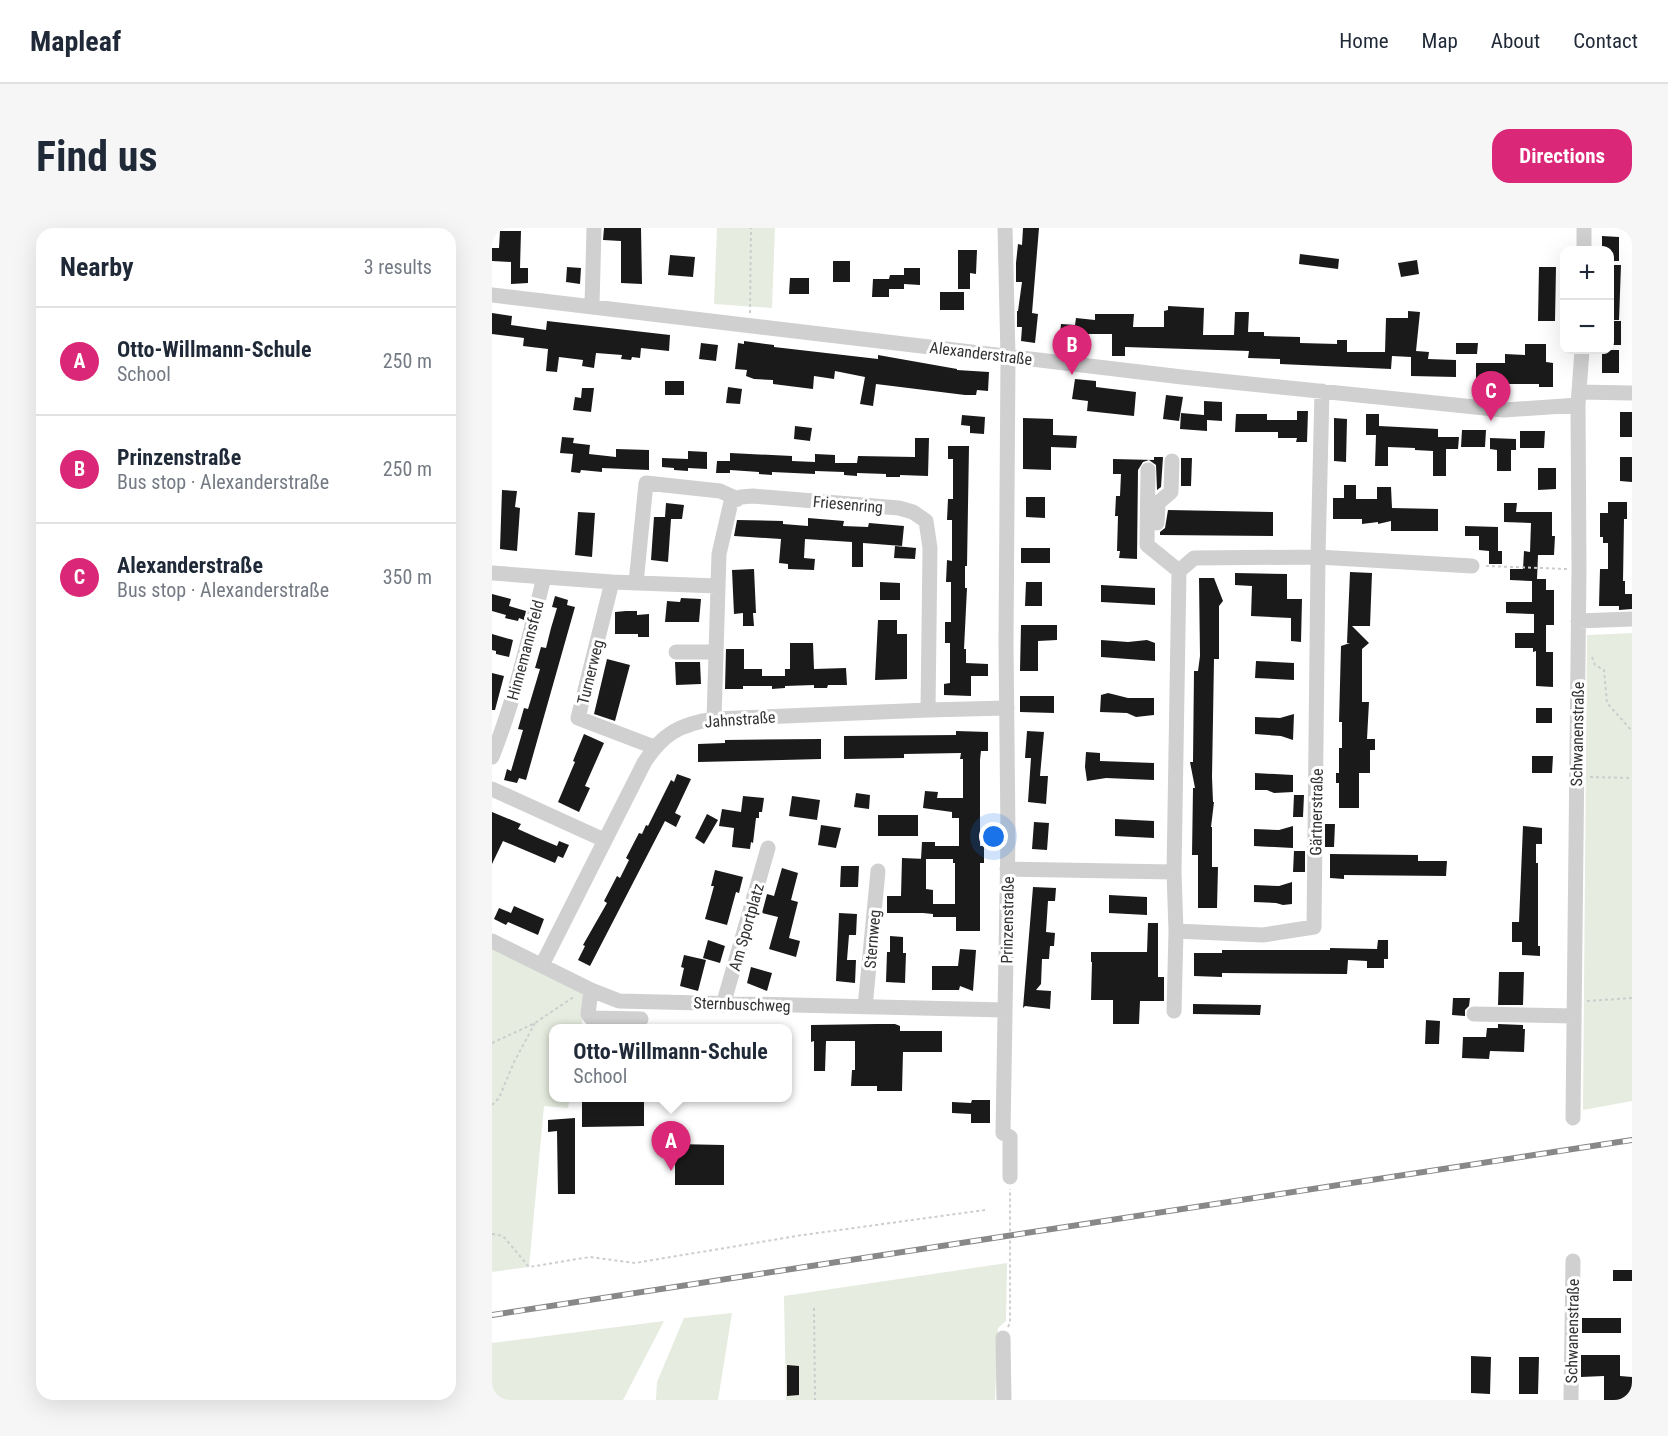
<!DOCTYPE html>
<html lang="en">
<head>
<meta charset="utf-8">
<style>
	body { margin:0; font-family:"Roboto Condensed",sans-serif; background:#f6f6f7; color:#1f2937 }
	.controls { position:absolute; right:18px; top:18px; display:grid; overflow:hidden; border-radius:12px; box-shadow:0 6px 24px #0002 }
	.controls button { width:54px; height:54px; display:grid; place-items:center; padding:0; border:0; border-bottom:2px solid #e0e1e3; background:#fff; color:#1f2937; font:30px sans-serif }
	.you { position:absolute; left:502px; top:609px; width:21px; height:21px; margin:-15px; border:4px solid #fff; border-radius:50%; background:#1a73e8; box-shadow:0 0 0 9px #1a73e833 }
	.badge { display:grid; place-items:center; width:39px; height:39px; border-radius:50%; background:#db2777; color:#fff; font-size:20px; font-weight:700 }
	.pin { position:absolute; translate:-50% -50px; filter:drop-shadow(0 2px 3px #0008) }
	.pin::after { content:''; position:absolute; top:32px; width:21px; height:18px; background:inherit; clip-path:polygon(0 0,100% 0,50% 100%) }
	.popup { position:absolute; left:57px; top:796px; width:243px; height:78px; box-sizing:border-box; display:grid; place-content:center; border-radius:12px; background:#fff; filter:drop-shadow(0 2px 4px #0005); font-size:20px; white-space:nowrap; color:#747a83 }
	.popup b { font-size:22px; color:#1f2937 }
	.popup::after { content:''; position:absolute; left:50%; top:100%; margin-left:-12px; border:12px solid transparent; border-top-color:#fff }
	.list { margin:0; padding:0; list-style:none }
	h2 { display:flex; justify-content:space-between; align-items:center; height:78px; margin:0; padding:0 24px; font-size:26px }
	h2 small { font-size:20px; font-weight:400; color:#747a83 }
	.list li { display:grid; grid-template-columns:39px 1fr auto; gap:18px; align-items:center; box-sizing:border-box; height:108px; padding:0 24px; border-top:2px solid #e0e1e3 }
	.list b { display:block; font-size:22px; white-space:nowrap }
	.list p { margin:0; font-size:20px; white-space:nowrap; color:#747a83 }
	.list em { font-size:20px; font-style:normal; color:#747a83 }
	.map { position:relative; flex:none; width:1140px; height:1172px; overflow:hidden; border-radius:18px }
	header { display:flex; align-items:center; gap:36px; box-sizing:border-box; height:84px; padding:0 30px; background:#fff; border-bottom:2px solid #e0e1e3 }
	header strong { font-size:28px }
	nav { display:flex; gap:33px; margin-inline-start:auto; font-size:21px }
	.intro { display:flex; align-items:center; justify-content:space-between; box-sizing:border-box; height:144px; padding:0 36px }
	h1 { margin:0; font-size:42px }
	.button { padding:15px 27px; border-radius:18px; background:#db2777; color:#fff; font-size:21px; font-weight:700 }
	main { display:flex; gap:36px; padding:0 36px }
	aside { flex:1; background:#fff; border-radius:18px; box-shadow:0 6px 24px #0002 }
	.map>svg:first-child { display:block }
</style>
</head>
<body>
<header>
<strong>Mapleaf</strong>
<nav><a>Home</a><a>Map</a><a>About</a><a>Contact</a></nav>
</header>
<div class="intro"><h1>Find us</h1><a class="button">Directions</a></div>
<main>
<aside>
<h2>Nearby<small>3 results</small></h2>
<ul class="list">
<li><span class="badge">A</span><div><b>Otto-Willmann-Schule</b><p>School</p></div><em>250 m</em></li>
<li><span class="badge">B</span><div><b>Prinzenstraße</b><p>Bus stop · Alexanderstraße</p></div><em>250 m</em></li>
<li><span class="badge">C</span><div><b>Alexanderstraße</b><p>Bus stop · Alexanderstraße</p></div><em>350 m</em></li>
</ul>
</aside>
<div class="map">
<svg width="1140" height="1172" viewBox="0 0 1140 1172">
	<rect width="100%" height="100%" fill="#fff"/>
	<path fill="#e6ecdf" d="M225,0H283L280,80L222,76Z
		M1140,405V873L1091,882L1095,407Z
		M0,714L96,760L89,800H62V870H78L76,880L52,878L37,1039L0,1044Z
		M515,1035L514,1093L506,1100L503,1172H294L292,1068Z
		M240,1085L226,1172H164L165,1154L192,1090Z
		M172,1093L131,1172H0V1115Z"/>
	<path fill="#1a1a1a" d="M112,0H149L150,56L129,55V13L111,12Z
		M531,0H547L540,85L546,86L543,115L529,113L530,99H525V83H526L530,54H524V35L526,16L530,17Z
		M8,3H29L28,40H36V55L19,56V34L0,33V20H7Z
		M1110,8L1127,9V33H1118V22H1110Z
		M466,22H485L484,46L478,45V61H466Z
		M808,26L847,31L846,41L807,36Z
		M178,27L203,29L201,49L176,47Z
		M925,32L927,46L909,49L906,35Z
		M341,33H358V54H341Z
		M1118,37H1129L1127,92H1118Z
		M75,39L89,40L88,56L74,54Z
		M1047,39H1064L1063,93H1046Z
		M412,40H428V57L412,56Z
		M398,47H412V61H397V69H380L381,51H397Z
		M298,50H317V66H297Z
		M448,64H472V82H448Z
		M676,78L712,80L711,107H742L743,84H757L756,104H772V108L808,109V115L845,116V112H855V124H893L894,90H916V83L928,84L924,123L937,124L936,131L964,132V149L919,148V129L900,128L899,141L788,136V131L756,130L757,123L633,119V128H620V106H596L595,118L581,116L582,107L568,106L569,96L583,97L584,90L603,92V86H642L641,99H672V83L676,82Z
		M0,85L20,88L19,97L54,102L55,93L178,107L177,123L149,120L148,130L140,129L139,132L129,131L130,127L104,125L102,140L90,138L91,132L67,129L65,144L54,143L56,121L31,118L32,110L0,106Z
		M1118,93H1129V117H1118Z
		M252,113L282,117V119L386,131V127L465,141V142L497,144L496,163L485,162L484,167H473L384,156L381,178L368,176L373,149L343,143L342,151L322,148L321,161L281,156V152L262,151L254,148L255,142L243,141L246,115L252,116Z
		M209,115L226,117L224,133L207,131Z
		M964,115H986L985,126H964Z
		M1033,116H1054V134L1061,135V159H1047V156H984V135H1013V126L1033,127Z
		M1110,122H1127V145H1110Z
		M583,151L604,153V159L644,164L642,188L595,183L596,173L580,171Z
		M173,153H192V167H173Z
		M236,159L250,161L248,176L234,175Z
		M90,160H102L99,184L81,182L83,169L89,170Z
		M674,167L691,169L687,193L671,191Z
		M712,173L730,174V193L715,192V203L688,201L689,185L712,187Z
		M805,183H816L815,214H804L805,210H786V204H743L744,186H775V192H805Z
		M1128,184H1140V209H1128Z
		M874,186H887V198L946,201V209H967L966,221H954V248H941V223L923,222V220L896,219V238H883L884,207H874Z
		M470,187L493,189L492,206L478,205V198L469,197Z
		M531,190L561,191V207L585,208L584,220L559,219V242L531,241Z
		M842,190L855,191L854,234L842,233Z
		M303,198L320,200L318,213L302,211Z
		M970,202H994L993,219H969Z
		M1028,203H1053L1052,220H1028Z
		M70,209L82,210L81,215L98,217L97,226L124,229V221L157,222V242L110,240V244L89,242L88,245L79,244L81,226L68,225Z
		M423,210H437L436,248L408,247V249H394V246L365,245V248L352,247V244L323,243V246L280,244V247L267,246V244L238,242V245H224L225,233H238V225L300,228V233L323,234V226L343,227V235H365L366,228L423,229Z
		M998,210L1024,211V222H1019V243H1005V222L998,221Z
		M456,218H477L475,338H473V360H475L472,421H474V435L496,436V448H479V468L452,467V456L458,455V415H453V394H459V354H454L455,332L460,333V292H455L456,271H461V231H456Z
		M196,223L215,224V241L196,240V243L182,242V240L170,239V230L196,231Z
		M662,229H671L669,259L665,262L664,237L657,232L651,234L646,242L645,331L627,330L628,323H625L626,288H623L624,268H628L629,246H621V231L662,232Z
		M1128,229H1140V254L1128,253Z
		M689,230H700L699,258H689Z
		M1046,240H1064V261L1046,262Z
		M852,257H864V271H885V259H899L900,280L946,281V303H899V293L886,296V294L870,296V291H841V270H852Z
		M10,262L25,263L23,279L28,280L25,323L8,321Z
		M534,269H553V290L534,289Z
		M1116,274H1135V291H1132L1131,353H1133V366H1140V381L1127,382V378H1107L1108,341H1116V315H1111V309H1108V285H1116Z
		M174,275L192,277L190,291H179L176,334L159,332L162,289H173Z
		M1012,275H1025L1024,284H1060V308H1063L1062,327H1046L1045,351H1054V362H1062V397H1054V424H1061V459L1044,458V423L1041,424V420H1023V405H1042V386L1014,385V374H1040V353L1018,352V341H1031L1032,323L1038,324L1039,295L1012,294Z
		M676,282L781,284V308L668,307V304L673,300Z
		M86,284L103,285L100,329L83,327Z
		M316,290L352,293L351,298L376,299L377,295L412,298L410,318L371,315V339H360V314L313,311L312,330L323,331L322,342L296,341V336L287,335L289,311L242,308L245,292L291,293V296L316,298Z
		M973,298L1006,299V323H1010V336H997V323L987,322V308H973Z
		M403,318L424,320L423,331L402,330Z
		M529,320H558V335H529Z
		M262,341L264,385H261L262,398H251V385L242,386L240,342Z
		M858,344L880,345L878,398H860L877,415L870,421V474H877L875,511H883V522H878V545H867V580H847V555H844V545H847V520H850V494H847L849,418L858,415H855Z
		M743,345L795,346V371H810L809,414L799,413V390L759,388L760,358L743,357Z
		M707,350H722L731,373L727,378V431H722L720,549L721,574H722L719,599H720V639H726L725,680H706V627H700L701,560H703L698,534H701L702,443H706L708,428Z
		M388,354L408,355V372H388Z
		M534,354H550V378H533Z
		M609,357L663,360V377L609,374Z
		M0,366L19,371L17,378L34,383L32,392L27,390L26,393L13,390L14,387L0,383Z
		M63,368L76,372L75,377L83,379L34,552L27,550L25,555L12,552L15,541L19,543L31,502L26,501L32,480L36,481L48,441L43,440L49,419L54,420L59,400L65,380L60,379Z
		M189,370L209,371L207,394H173L175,373L188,374Z
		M134,383H145V387L157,386V409H146V406H123V384Z
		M386,392H405V406H415V451L383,452Z
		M529,397H565V412L546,413V443H528Z
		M0,406L21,412L17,429L4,426V423L0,422Z
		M609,412L636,414L655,412L663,415V433L609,429Z
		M298,415H321L322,441L354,440L355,457H336L335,460H322V457L293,458V460L280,461V458H251V461H233L234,421H252V441H270V448H293V441H298Z
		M115,431L138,437L123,493L102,486Z
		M764,433L802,435V452L763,450Z
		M183,434H208L209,456L184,457Z
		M0,445L12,448L3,482H0Z
		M616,465L636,470H662V487L644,489L635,485L608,484L609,467Z
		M528,468H562V485L528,484Z
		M1044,480H1060V495H1044Z
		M802,486L801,512L789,508L763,506V489L788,490Z
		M464,503L496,504V523H489L488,532V618H492V635H488V703H464V689H441V686L431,685H395V668H409L410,630L434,631V661L441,662V676H463V635H461V631H429L430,614H443V618H467V590H460V584L431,580L433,563L446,564L445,570H471V531H468L469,525L412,526V530L352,531V508L464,507Z
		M535,503L552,504L548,548H556L554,576L536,574L539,530H533Z
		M92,506L112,515L93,558L98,560L87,584L66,574L83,534L81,533Z
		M329,511V531L206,534V516L233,515V512Z
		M594,524L608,525V533L662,535V552L614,550L595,553L593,539Z
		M1040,528H1061L1060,545H1040Z
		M763,545L801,547V564L782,565L775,562H763Z
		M185,546L199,551L183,585L189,588L184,599L173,593L98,738L86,732L93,718L91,717L115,675L112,673L125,648L128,650L137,632L134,630L147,605L150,606L154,597L156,598L179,552L182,554Z
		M364,565L378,567L377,581L362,579Z
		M802,567H812L811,589H801Z
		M251,568L272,570L270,584H267V590H264L261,615L259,614L258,621L240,619L242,600L227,598L230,581L249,584Z
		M300,568L328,572L325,592L297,588Z
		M0,584L29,596L26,601L46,610L65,618L67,613L77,617L71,630L66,628L63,635L11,613L0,636Z
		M215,586L226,592L212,616L203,610Z
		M386,587H426V608H386Z
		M623,591L662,593V610L623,608Z
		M542,594L557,595L555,622L540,621Z
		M833,596H843L842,619H833Z
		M329,597L349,600L344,620L326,617Z
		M801,598V620L762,618V601L787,602Z
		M1031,598L1050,600V616H1044V635H1046V718H1048V728L1030,727V714H1020V694H1027Z
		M802,623H813V644H801Z
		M838,626L926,627V633H955L954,648L852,647V651L838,650Z
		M349,638H367L366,659H348Z
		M290,640L306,645L299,672L306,674L297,710L308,713L304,729L277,721L286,689L270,685L275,666L282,668Z
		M223,642L251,649L247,665L244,664L235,697L213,691L222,658H219Z
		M800,654V676L791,677L784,675L762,674V657L787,658Z
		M541,659L564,660L563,673H556L554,704L563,705L562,718H558L557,731H550L549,756L544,762L559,763L558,781L533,778L531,780Z
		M617,667L655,669V687L617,685Z
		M22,678L52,691L46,707L16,694L14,697L2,691L7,680L19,685Z
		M347,685L365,686L364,707H357L355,732H364L363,755L344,753Z
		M656,695H666V749H672V773H648L647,796H621V772H599L600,734H599V724H655Z
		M398,708L411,709V725H414L413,755L394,754L395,724H398Z
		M216,712L233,718L228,735L211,730Z
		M886,712H896V731H892V740H875V733L856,732L855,746L730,745V749L702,748V725H730V722H838V720L885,721Z
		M468,721L484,722L481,763L468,758L467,762H440V738H466Z
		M192,727L214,732L206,763L188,758L192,740L189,739Z
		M259,739L280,745L275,763L255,755Z
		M1007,744H1032L1031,777H1006Z
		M961,770H978L977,778L973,782V788L960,787Z
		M701,776L769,777L768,787L701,786Z
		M934,792L948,793L947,816H933Z
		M385,796H403L408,798V803H450V824H411L410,863H385V858H359L360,842H363V813H334L333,843H322V813L319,814V797Z
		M1006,796L1031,797V801H1033L1032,824L998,823L997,831L970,830L971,809H994L995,800H1006Z
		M90,870H152V898L90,899Z
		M480,872H498V895H479V886L460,885V874L479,875Z
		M83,890V966H66L65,903L56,904V892Z
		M183,916L232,917V957H183Z
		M1121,1042H1140V1053H1121Z
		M1090,1090H1129V1105H1090Z
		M1089,1127H1128V1148L1140,1149V1172H1112V1148L1089,1149Z
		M979,1128L999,1129L998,1166L979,1165Z
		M1027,1129H1047L1046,1166H1027Z
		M295,1137L307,1138V1167L295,1168Z"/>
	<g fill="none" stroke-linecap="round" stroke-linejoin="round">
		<path stroke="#cdcdcd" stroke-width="2" stroke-dasharray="3 3" stroke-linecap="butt" d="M258,85L259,0
			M994,338L1075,341
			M1100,429L1103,437L1112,442L1115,475L1140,503
			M1098,549L1140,550
			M1095,773L1140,770
			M0,815L43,795L83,768
			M0,877L7,870L22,834L43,795
			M0,1006L11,1008L37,1039L98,1029L143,1035L311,1007L493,982
			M322,1080L323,1172
			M516,1099L518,1095V961"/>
		<path stroke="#d0d0d0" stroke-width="15" d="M513,0L516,129L514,416L516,608L511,905L518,909V949
			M1092,22V0
			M0,67L690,149L1012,182L1086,177
			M100,78L102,0
			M830,163L826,329L822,699L771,707L684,703L682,644L687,343L702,330L826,329L980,338
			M1087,164L1140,165
			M656,242L655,317L687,343
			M665,295L666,275L679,264L680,233
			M0,345L120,354L225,358
			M120,354L86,490L162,519
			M144,355L154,255L228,263L246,271
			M1086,393L1140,391
			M184,424H223
			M222,491L227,326L239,274L249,269L261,268L407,280L421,284L434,293L438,320L436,482
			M0,529C23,471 37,410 52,349
			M0,561L112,612
			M515,641L682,644
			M0,713L99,762L127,773L513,782
			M50,737L152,535C170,506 188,496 222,491L436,482L515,480
			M99,762L96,786L99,790L149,791
			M231,777L276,620
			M373,779L386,643
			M682,783L684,703
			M982,786L1081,788
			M1081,890L1087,341L1086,177L1090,122
			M511,1110L512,1172
			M1079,1172L1081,1033"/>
		<defs>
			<path id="rail" d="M0,1087L1140,912"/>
		</defs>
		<use href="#rail" stroke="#888" stroke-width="6"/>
		<use href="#rail" stroke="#fff" stroke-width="4" stroke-dasharray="11" stroke-linecap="butt"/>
	</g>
	<g text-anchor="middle" stroke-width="6" stroke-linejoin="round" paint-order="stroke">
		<g font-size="16" fill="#333" stroke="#fff">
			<text transform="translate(489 125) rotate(7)" y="6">Alexanderstraße</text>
			<text transform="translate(356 276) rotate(5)" y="6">Friesenring</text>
			<text transform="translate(33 422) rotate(-75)" y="6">Hinnemannsfeld</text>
			<text transform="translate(98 444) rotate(-76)" y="6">Turnerweg</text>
			<text transform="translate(248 491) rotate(-4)" y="6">Jahnstraße</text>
			<text transform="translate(1085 506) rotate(-89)" y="6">Schwanenstraße</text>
			<text transform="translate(824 584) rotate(-89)" y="6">Gärtnerstraße</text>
			<text transform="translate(515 692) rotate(-89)" y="6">Prinzenstraße</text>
			<text transform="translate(254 699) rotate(-74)" y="6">Am Sportplatz</text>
			<text transform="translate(380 711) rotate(-85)" y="6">Sternweg</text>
			<text transform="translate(250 776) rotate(2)" y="6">Sternbuschweg</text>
			<text transform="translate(1080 1103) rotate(-89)" y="6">Schwanenstraße</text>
		</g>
	</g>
</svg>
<div class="controls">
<button>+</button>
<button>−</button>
</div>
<div class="you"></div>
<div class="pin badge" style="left:179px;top:943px">A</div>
<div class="popup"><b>Otto-Willmann-Schule</b>School</div>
<div class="pin badge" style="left:580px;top:147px">B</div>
<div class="pin badge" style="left:999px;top:193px">C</div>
</div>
</main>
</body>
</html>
